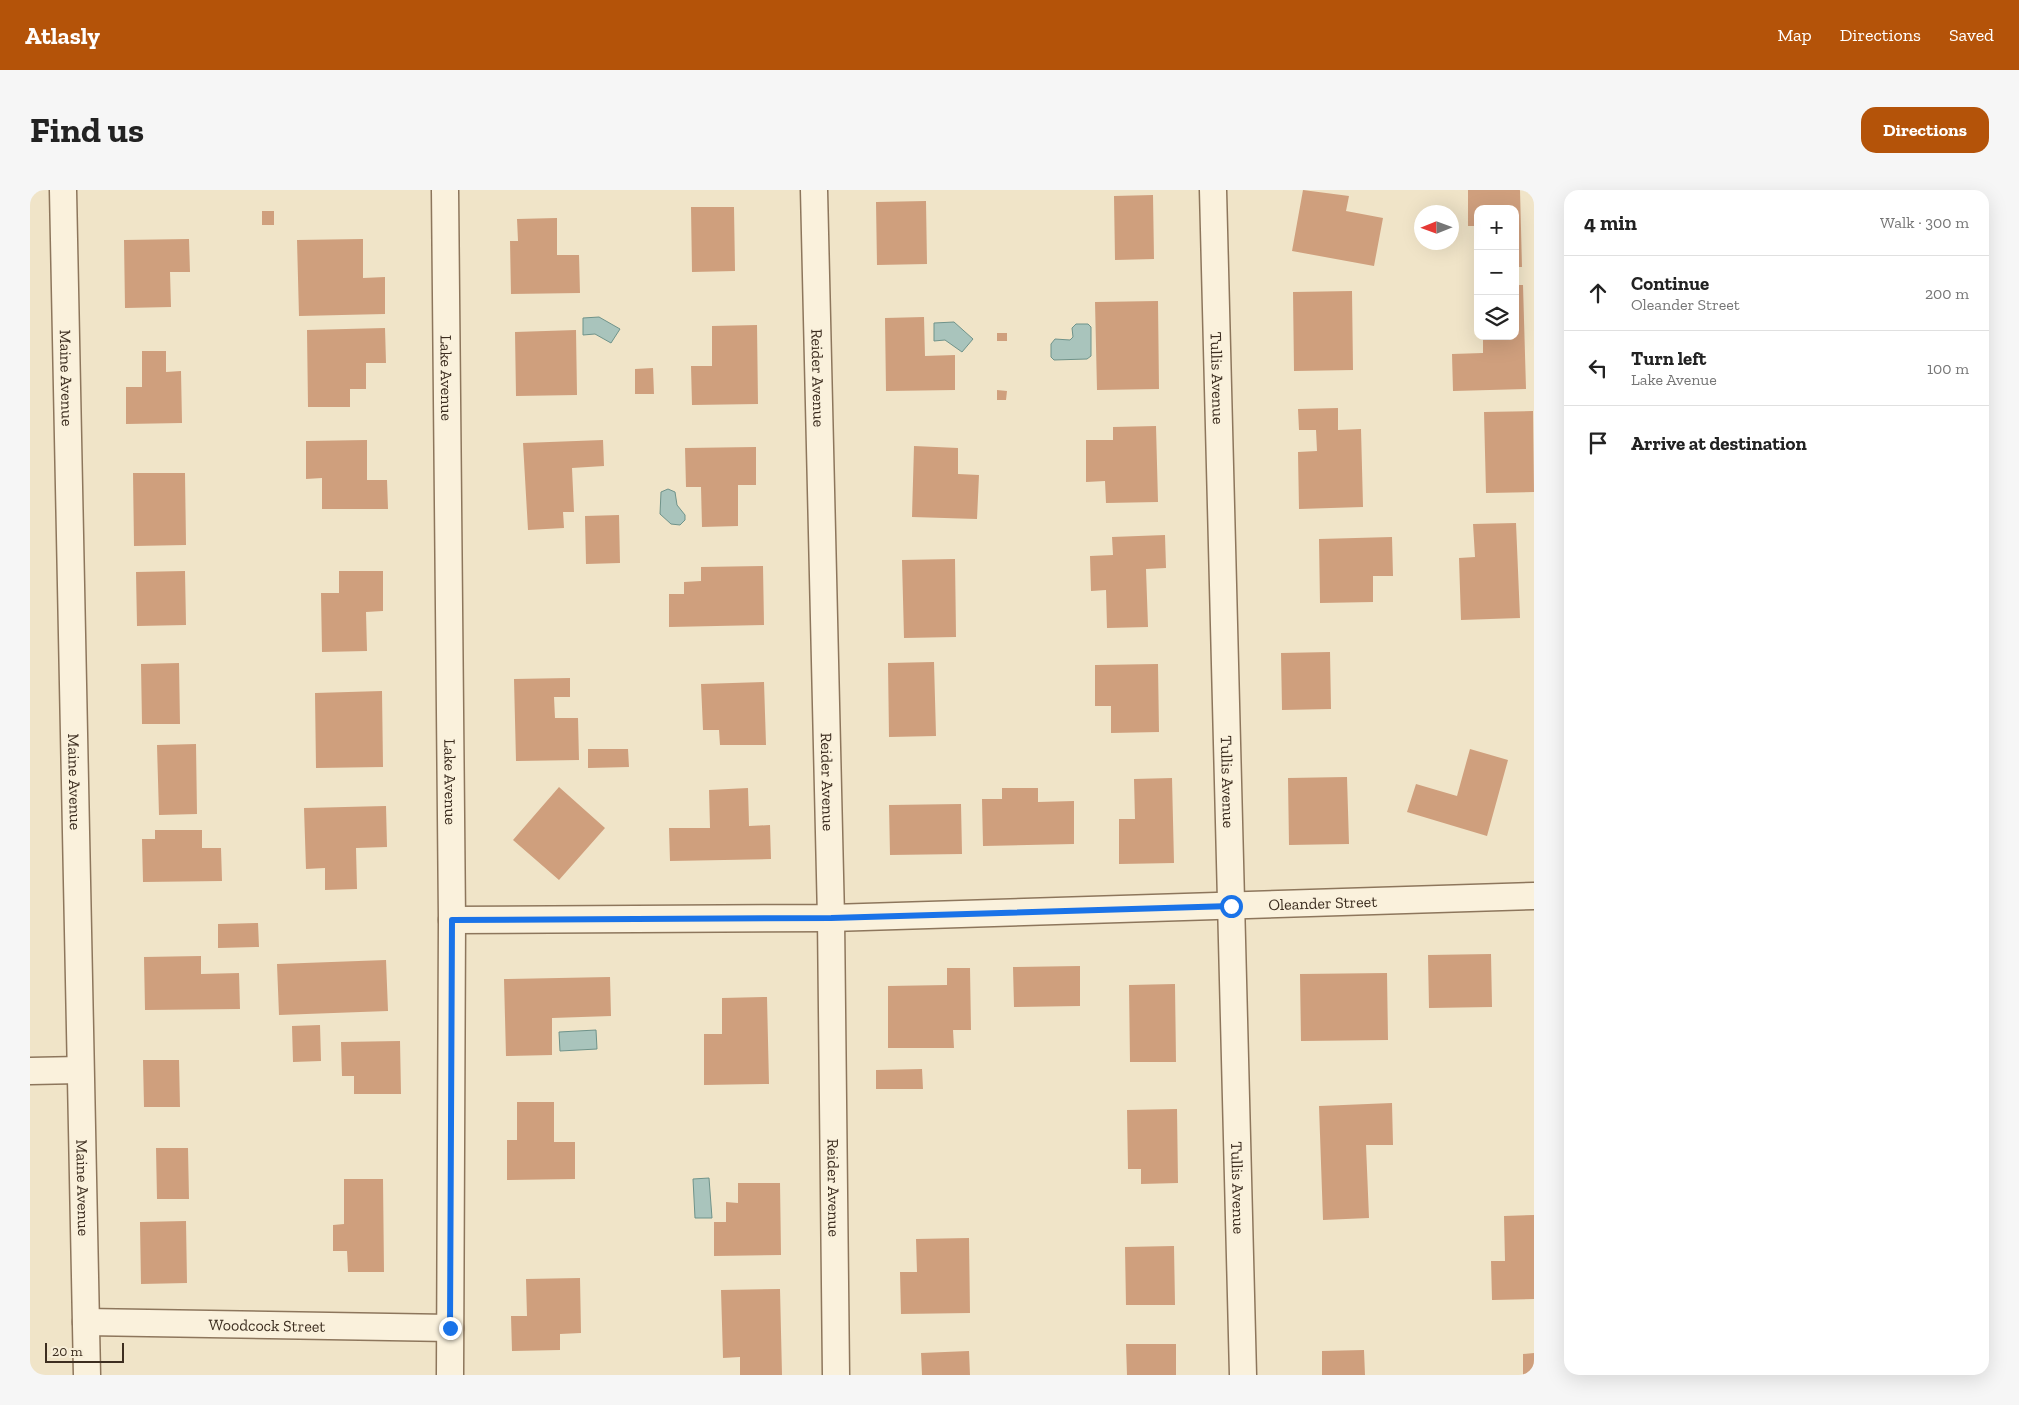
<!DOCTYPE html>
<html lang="en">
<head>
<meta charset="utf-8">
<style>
	body { margin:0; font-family:"Zilla Slab",serif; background:#f6f6f6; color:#222 }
	.controls { position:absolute; right:15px; top:15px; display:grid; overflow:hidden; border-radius:10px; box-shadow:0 5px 20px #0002 }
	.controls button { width:45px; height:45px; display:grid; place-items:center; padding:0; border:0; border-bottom:1px solid #e0e0e0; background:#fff; color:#222; font:25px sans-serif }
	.compass { position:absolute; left:1384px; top:15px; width:45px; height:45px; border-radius:50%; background:#fff; box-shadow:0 5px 20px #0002; rotate:269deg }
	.scale { position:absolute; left:15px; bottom:12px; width:79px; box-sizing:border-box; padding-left:5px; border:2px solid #3d2e20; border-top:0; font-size:14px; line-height:18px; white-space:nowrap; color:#3d2e20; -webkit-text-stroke:4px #f7eed8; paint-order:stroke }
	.stop { position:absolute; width:15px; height:15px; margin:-11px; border:4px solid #1a73e8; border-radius:50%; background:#fff }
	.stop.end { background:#1a73e8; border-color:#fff; box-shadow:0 1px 5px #0008 }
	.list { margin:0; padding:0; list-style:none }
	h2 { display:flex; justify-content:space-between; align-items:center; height:65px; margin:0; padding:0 20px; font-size:21px }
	h2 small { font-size:16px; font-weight:400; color:#767676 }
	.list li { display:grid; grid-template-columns:32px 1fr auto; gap:15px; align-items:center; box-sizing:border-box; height:75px; padding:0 20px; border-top:1px solid #e0e0e0 }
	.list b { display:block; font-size:19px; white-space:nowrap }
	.list p { margin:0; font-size:16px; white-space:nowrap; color:#767676 }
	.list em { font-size:16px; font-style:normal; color:#767676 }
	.icon { flex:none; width:28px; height:28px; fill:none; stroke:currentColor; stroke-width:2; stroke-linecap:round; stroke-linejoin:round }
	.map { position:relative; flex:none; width:1504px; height:1185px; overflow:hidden; border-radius:15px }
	header { display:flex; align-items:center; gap:30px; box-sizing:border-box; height:70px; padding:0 25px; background:#b45309; color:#fff }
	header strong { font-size:24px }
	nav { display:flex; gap:28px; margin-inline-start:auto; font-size:18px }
	.intro { display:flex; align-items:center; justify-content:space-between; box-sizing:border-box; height:120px; padding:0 30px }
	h1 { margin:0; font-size:35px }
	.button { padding:12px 22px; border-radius:15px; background:#b45309; color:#fff; font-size:18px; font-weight:700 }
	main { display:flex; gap:30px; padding:0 30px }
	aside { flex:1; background:#fff; border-radius:15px; box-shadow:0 5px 20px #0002 }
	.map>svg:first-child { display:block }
</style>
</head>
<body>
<header>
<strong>Atlasly</strong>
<nav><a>Map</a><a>Directions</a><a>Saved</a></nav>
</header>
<div class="intro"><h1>Find us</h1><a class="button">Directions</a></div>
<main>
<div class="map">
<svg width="1504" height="1185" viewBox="0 0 1504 1185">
	<rect width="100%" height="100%" fill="#f0e4c8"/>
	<path fill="#a9c4bc" stroke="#6f938a" d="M569,127L590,139L581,153L565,144L553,145V128Z
		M924,132L943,149L932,162L915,150L904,151V133Z
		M1046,134H1058L1061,137V166L1057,169L1024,170L1021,167V154L1025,149L1040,150L1043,147L1042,138Z
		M638,299L645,302L647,315L655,325V330L650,335L641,334L630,324L631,302Z
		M566,840L567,859L530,861L529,842Z
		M679,988L682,1028H665L663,989Z"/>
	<path fill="#cf9f7d" d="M1273,0L1319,6L1316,21L1353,28L1344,76L1262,61Z
		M1438,0H1490L1492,77H1485V19H1448V36H1438Z
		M1123,5L1124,69L1085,70L1084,6Z
		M896,11L897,74L847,75L846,12Z
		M661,17H704L705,81L662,82Z
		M232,21H244V35H232Z
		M527,28V65H549L550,103L481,104L480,51H488L487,29Z
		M159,49L160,82H140L141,117L95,118L94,50Z
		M333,49V88L355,87V124L269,126L267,50Z
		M1485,95H1493L1496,199L1423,201L1422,164L1453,163V146H1485Z
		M1322,101L1323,180L1264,181L1263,102Z
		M1128,111L1129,199L1067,200L1065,112Z
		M894,127L895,166L925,165V200L856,201L855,128Z
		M727,135L728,214L662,215L661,176H682V136Z
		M355,138L356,173H336V199H320V217H278L277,140Z
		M546,140L547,205L486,206L485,142Z
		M967,143H977V151H967Z
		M112,161H136V182L151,181L152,233L96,234V197H112Z
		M623,178L624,204H605V179Z
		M967,200L977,201L976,210H967Z
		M1308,218V240L1331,239L1333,317L1269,319L1268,262L1287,261L1286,240H1269L1268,219Z
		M1503,221L1504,302L1456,303L1454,222Z
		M1126,236L1128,312L1076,313L1075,291L1056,292V250H1083V237Z
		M337,250V290H357L358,319H292V288L276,289V251Z
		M573,250L574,276L542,278L544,322H533L534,338L498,340L493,253Z
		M884,256L928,258V284L949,285L947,329L882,327Z
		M726,257V295H708V336L672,337L671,297H656L655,258Z
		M103,283H155L156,355L104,356Z
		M589,325L590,373L556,374L555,326Z
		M1486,333L1490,428L1431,430L1429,368L1445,367L1443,334Z
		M1135,345L1136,378L1116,379L1118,437L1077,438L1076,400L1061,401L1060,366L1083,365L1082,347Z
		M1362,347L1363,386H1343V412L1290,413L1289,349Z
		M925,369L926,447L874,448L872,370Z
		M733,376L734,435L639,437V404H654V392L671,391V377Z
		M155,381L156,435L107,436L106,382Z
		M309,381H353V421L336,422L337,461L292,462L291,403H309Z
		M1300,462L1301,519L1252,520L1251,463Z
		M904,472L906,546L859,547L858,473Z
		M149,473L150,534H112L111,474Z
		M1128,474L1129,542L1081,543V516H1065V475Z
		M540,488V507H524L525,528H548L549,570L486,571L484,489Z
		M734,492L736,555H690L689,540H673L671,494Z
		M352,501L353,577L286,578L285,503Z
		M166,554L167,624L129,625L127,555Z
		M558,559H598L599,577L558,578Z
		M1440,559L1478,570L1457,646L1377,622L1386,594L1427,606Z
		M1317,587L1319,654L1259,655L1258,588Z
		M1142,588L1144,673L1089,674V629H1105L1104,589Z
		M529,597L575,638L529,690L483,650Z
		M718,598L719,636L740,635L741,669L640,671L639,638H680L679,600Z
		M972,598H1008V612L1044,611V654L953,656L952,609H972Z
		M931,614L932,664L860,665L859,615Z
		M356,616L357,657L326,658L327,699L295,700V678L276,679L274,618Z
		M125,640H172V658H191L192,691L113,692L112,649H125Z
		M228,733L229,757L188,758V734Z
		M1461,764L1462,817L1399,818L1398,765Z
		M171,766V784L209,783L210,819L115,820L114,767Z
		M356,770L358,821L249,825L247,774Z
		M1050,776V816L984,817L983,777Z
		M917,778H940L941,840H923L924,858H858V796L917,795Z
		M1357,783L1358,850L1271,851L1270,784Z
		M580,787L581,826L522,828V865L476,866L474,789Z
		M1145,794L1146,872H1100L1099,795Z
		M737,807L739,894L674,895V844H692V808Z
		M290,835L291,871L263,872L262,836Z
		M370,851L371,904H324V886H312L311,852Z
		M113,870H149L150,917H114Z
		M892,879L893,899H846V880Z
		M487,912H524V952H545V989L477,990V950H487Z
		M1362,913L1363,955H1336L1339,1028L1293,1030L1289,916Z
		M1147,919L1148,993L1111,994V979H1098L1097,920Z
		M126,958H158L159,1009H127Z
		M314,989H353L354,1082H318L317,1061H303V1035L314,1034Z
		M708,993H750L751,1065L684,1066V1032H696V1012L708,1013Z
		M1504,1025V1109L1462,1110L1461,1071H1475L1474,1026Z
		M156,1031L157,1093L111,1094L110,1032Z
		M939,1048L940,1123L871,1124L870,1082H887L886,1049Z
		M1144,1056L1145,1115H1096L1095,1057Z
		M550,1088L551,1143L530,1144V1160L482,1161L481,1126H497L496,1089Z
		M750,1099L752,1185H710V1167L693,1168L691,1100Z
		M1096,1154H1146V1185H1097Z
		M1334,1160L1335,1185H1292V1161Z
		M939,1161L940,1185H892L891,1163Z
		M1504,1163V1185H1493V1164Z"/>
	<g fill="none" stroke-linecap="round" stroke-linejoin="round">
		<defs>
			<g id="street">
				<path id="s1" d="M33,0L57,1185"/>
				<path id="s2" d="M415,0L422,730L420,1185"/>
				<path id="s3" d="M784,0L801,728L806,1185"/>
				<path id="s4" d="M1183,0L1213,1185"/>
				<path id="s5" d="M422,730L801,728L1504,706"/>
				<path d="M0,881L50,880"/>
				<path id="s6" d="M56,1132L420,1138"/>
			</g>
		</defs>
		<use href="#street" stroke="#8d765c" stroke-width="29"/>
		<use href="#street" stroke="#faf1dc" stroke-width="26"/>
	</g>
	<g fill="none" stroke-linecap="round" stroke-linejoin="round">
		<path stroke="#1a73e8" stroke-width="6" d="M420,1138L422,730L801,728L1201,716"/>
	</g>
	<g text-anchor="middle" stroke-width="4" stroke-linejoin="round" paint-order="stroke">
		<g font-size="16" fill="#3d2e20" stroke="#f7eed8">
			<text dy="6" stroke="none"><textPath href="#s1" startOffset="188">Maine Avenue</textPath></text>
			<text dy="6" stroke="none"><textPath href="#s2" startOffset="188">Lake Avenue</textPath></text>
			<text dy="6" stroke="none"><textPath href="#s3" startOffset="188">Reider Avenue</textPath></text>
			<text dy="6" stroke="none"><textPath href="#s4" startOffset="188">Tullis Avenue</textPath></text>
			<text dy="6" stroke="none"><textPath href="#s1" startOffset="592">Maine Avenue</textPath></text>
			<text dy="6" stroke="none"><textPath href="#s2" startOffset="592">Lake Avenue</textPath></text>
			<text dy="6" stroke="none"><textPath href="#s3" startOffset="592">Reider Avenue</textPath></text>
			<text dy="6" stroke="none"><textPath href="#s4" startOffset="592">Tullis Avenue</textPath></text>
			<text dy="6" stroke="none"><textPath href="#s5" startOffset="871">Oleander Street</textPath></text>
			<text dy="6" stroke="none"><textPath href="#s1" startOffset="998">Maine Avenue</textPath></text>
			<text dy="6" stroke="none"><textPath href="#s3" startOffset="998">Reider Avenue</textPath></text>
			<text dy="6" stroke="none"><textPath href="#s4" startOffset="998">Tullis Avenue</textPath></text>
			<text dy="6" stroke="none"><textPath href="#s6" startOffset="181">Woodcock Street</textPath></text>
		</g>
	</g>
</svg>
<div class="controls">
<button>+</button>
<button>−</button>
<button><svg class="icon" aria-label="layers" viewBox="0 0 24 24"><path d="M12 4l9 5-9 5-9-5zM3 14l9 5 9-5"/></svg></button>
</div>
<svg class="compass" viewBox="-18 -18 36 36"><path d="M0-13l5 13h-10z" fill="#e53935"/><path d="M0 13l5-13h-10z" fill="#767676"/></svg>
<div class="scale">20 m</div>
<div class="stop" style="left:1201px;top:716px"></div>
<div class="stop end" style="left:420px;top:1138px"></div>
</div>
<aside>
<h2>4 min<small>Walk · 300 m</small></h2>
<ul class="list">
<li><svg class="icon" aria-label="ahead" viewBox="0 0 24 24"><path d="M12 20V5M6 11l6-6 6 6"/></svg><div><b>Continue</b><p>Oleander Street</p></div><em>200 m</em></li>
<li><svg class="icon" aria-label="left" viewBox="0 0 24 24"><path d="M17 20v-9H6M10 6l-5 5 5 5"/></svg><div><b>Turn left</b><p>Lake Avenue</p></div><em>100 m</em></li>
<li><svg class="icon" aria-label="arrive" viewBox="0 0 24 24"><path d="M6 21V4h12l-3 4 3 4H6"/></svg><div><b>Arrive at destination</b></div></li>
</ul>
</aside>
</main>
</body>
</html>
